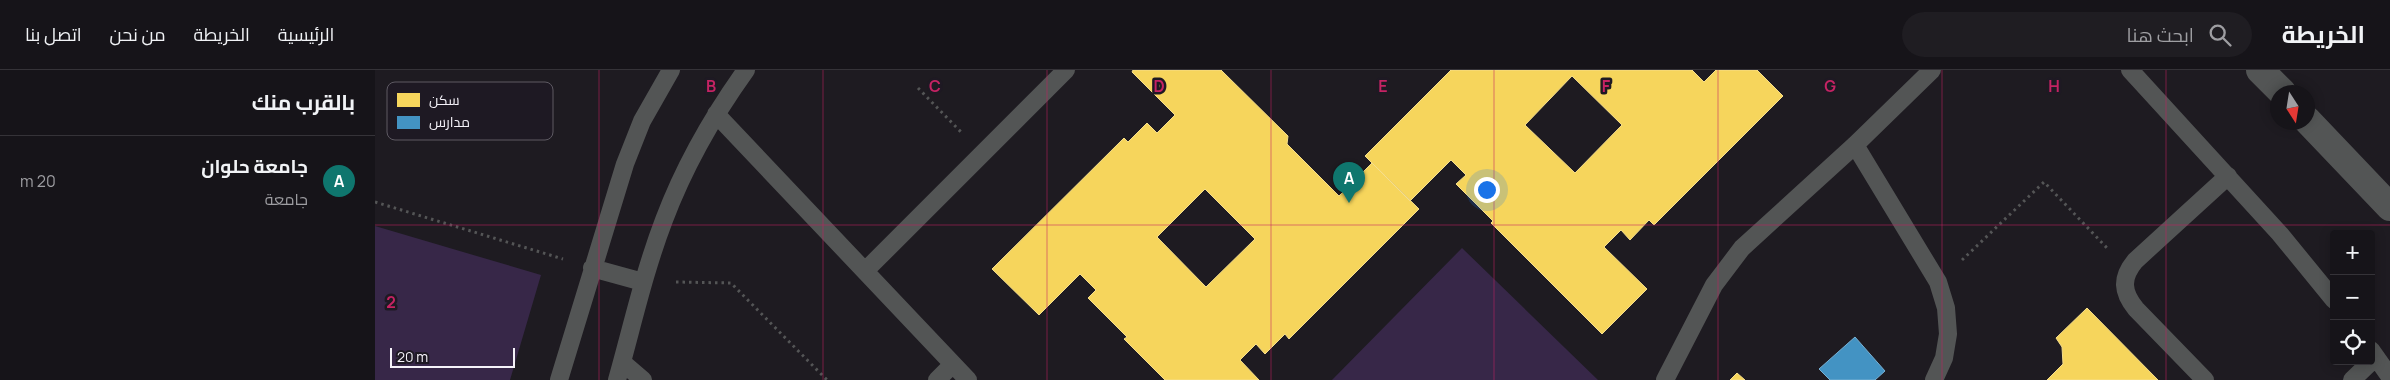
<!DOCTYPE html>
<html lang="ar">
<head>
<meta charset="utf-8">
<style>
	body { margin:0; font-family:Manrope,Cairo,sans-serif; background:#1f1d22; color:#f1f3f6; direction:rtl }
	.controls { position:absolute; right:15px; bottom:15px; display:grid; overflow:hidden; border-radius:5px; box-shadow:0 2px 12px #0003 }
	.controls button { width:45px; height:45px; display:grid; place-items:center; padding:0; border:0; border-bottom:1px solid #353338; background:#161419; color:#f1f3f6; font:25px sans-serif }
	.compass { position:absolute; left:1895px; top:15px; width:45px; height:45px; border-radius:50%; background:#161419; box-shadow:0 2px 12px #0003; rotate:168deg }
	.scale { position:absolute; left:15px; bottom:12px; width:125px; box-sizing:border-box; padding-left:5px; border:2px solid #f5f2f9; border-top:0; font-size:14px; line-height:18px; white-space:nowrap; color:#f5f2f9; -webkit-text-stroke:4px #1e1923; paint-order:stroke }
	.you { position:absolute; left:1111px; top:119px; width:18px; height:18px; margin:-12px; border:4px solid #fff; border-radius:50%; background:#1a73e8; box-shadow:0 0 0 8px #1a73e833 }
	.badge { display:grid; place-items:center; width:32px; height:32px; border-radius:50%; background:#0f766e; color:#fff; font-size:16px; font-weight:700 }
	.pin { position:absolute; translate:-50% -41px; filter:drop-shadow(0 1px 2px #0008) }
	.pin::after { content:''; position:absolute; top:26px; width:18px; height:15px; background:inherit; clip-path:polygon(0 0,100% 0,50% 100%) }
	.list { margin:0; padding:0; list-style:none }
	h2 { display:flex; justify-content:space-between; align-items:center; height:65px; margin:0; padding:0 20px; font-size:21px }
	h2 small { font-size:16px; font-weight:400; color:#9e9ea2 }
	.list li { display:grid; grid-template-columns:32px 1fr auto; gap:15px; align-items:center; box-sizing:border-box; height:90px; padding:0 20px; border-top:1px solid #353338 }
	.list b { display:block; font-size:19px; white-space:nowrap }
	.list p { margin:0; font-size:16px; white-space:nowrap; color:#9e9ea2 }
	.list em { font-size:16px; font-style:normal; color:#9e9ea2 }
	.icon { flex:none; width:28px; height:28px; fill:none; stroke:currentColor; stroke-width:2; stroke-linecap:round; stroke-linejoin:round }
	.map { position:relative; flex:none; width:2015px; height:310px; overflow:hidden; direction:ltr }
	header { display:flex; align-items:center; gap:30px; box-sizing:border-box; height:70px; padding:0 25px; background:#161419; border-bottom:1px solid #353338 }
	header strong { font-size:24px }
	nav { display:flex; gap:28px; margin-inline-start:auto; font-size:18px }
	.search { width:350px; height:45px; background:#1f1d22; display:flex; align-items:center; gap:12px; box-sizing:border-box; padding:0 18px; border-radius:28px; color:#9e9ea2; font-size:19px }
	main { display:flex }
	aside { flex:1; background:#161419 }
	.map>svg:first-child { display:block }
</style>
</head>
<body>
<header>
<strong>الخريطة</strong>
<div class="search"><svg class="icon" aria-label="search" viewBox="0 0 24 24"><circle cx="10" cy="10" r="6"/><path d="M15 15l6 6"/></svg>ابحث هنا</div>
<nav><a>الرئيسية</a><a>الخريطة</a><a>من نحن</a><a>اتصل بنا</a></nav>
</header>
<main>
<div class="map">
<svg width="2015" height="310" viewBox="0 0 2015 310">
	<rect width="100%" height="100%" fill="#1e1b21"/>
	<path fill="#372748" d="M0,156L166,205L135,310H0Z
		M1087,178L1223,310H957Z"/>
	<path fill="#f6d55c" stroke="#f6de8b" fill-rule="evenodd" d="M758,0H846L913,66L912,74L964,126L997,93L1044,139L914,269L910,264L890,284L881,274L865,290L884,310H790L749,269L752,267L713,228L721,220L705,204L664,245L617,199L749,68L753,72L772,53L782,63L800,45L757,2ZM830,119L880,169L831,217L782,167Z
		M1076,0H1317L1329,12L1341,0H1382L1408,26L1279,155L1274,150L1255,170L1246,160L1229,177L1272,219L1227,264L1116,153L1118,151L1081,114L1091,105L1076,90L1035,131L990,86ZM1197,6L1247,55L1200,103L1150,55Z
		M1712,238L1783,310H1672L1688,294L1687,277L1681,268Z
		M1362,303L1370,310H1355Z"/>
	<path fill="#4393c3" stroke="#78b0d3" d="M1480,267L1510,301L1500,310H1455L1444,299Z"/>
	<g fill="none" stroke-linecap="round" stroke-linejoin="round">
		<path stroke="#545556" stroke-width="3" stroke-dasharray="2.5 4" stroke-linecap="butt" d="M543,18L586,62
			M0,132L188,189
			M1587,190L1669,112L1732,178
			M301,212L356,213L452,310"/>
		<path stroke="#535555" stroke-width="18" d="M1755,0L1905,164L1959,230
			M341,44L593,310
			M1480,75L1563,212L1571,238L1573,264L1569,288L1559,310
			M217,198L268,212
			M490,201L691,0
			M1996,280L2015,307
			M247,292L268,310
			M184,310L250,94L267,51L296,0
			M242,310C257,257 269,202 289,150C309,97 338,46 371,0
			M562,310L578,294
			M1290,310L1339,215L1367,178L1480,75L1557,0
			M1830,310L1761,239C1747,222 1746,208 1760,191L1853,106
			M1977,310L2001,287"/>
		<path stroke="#535555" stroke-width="28" d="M1885,0L1907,22
			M1932,50L2015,137"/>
	</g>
	<path fill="none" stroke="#c52363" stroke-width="1" stroke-opacity="0.55" d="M224,0V310M448,0V310M672,0V310M896,0V310M1119,0V310M1343,0V310M1567,0V310M1791,0V310M0,155H2015"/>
	<rect x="12" y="12" width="166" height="58" rx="8" fill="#1e1923" stroke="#5e5a63" stroke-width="1"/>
	<rect x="22" y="23" width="23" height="14" fill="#f6d55c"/>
	<rect x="22" y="46" width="23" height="13" fill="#4393c3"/>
	<g font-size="14" fill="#f5f2f9">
		<text x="54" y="35">سكن</text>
		<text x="54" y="57">مدارس</text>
	</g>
	<g font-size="16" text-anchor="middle" font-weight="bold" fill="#c52363" stroke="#1e1923" stroke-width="5" stroke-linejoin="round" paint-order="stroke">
		<text x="336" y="22">B</text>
		<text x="560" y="22">C</text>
		<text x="784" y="22">D</text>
		<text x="1008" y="22">E</text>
		<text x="1231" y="22">F</text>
		<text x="1455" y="22">G</text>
		<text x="1679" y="22">H</text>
		<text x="16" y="238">2</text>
	</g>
</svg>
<div class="controls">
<button>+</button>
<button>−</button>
<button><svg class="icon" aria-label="locate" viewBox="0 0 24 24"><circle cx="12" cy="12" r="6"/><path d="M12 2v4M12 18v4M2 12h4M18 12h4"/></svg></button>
</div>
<svg class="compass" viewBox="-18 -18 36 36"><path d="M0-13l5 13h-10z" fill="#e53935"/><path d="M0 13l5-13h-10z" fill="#9e9ea2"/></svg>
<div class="scale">20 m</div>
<div class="you"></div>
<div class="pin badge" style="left:974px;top:133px">A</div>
</div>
<aside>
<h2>بالقرب منك<small></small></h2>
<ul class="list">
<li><span class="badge">A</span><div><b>جامعة حلوان</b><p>جامعة</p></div><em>20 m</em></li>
</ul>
</aside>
</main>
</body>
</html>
